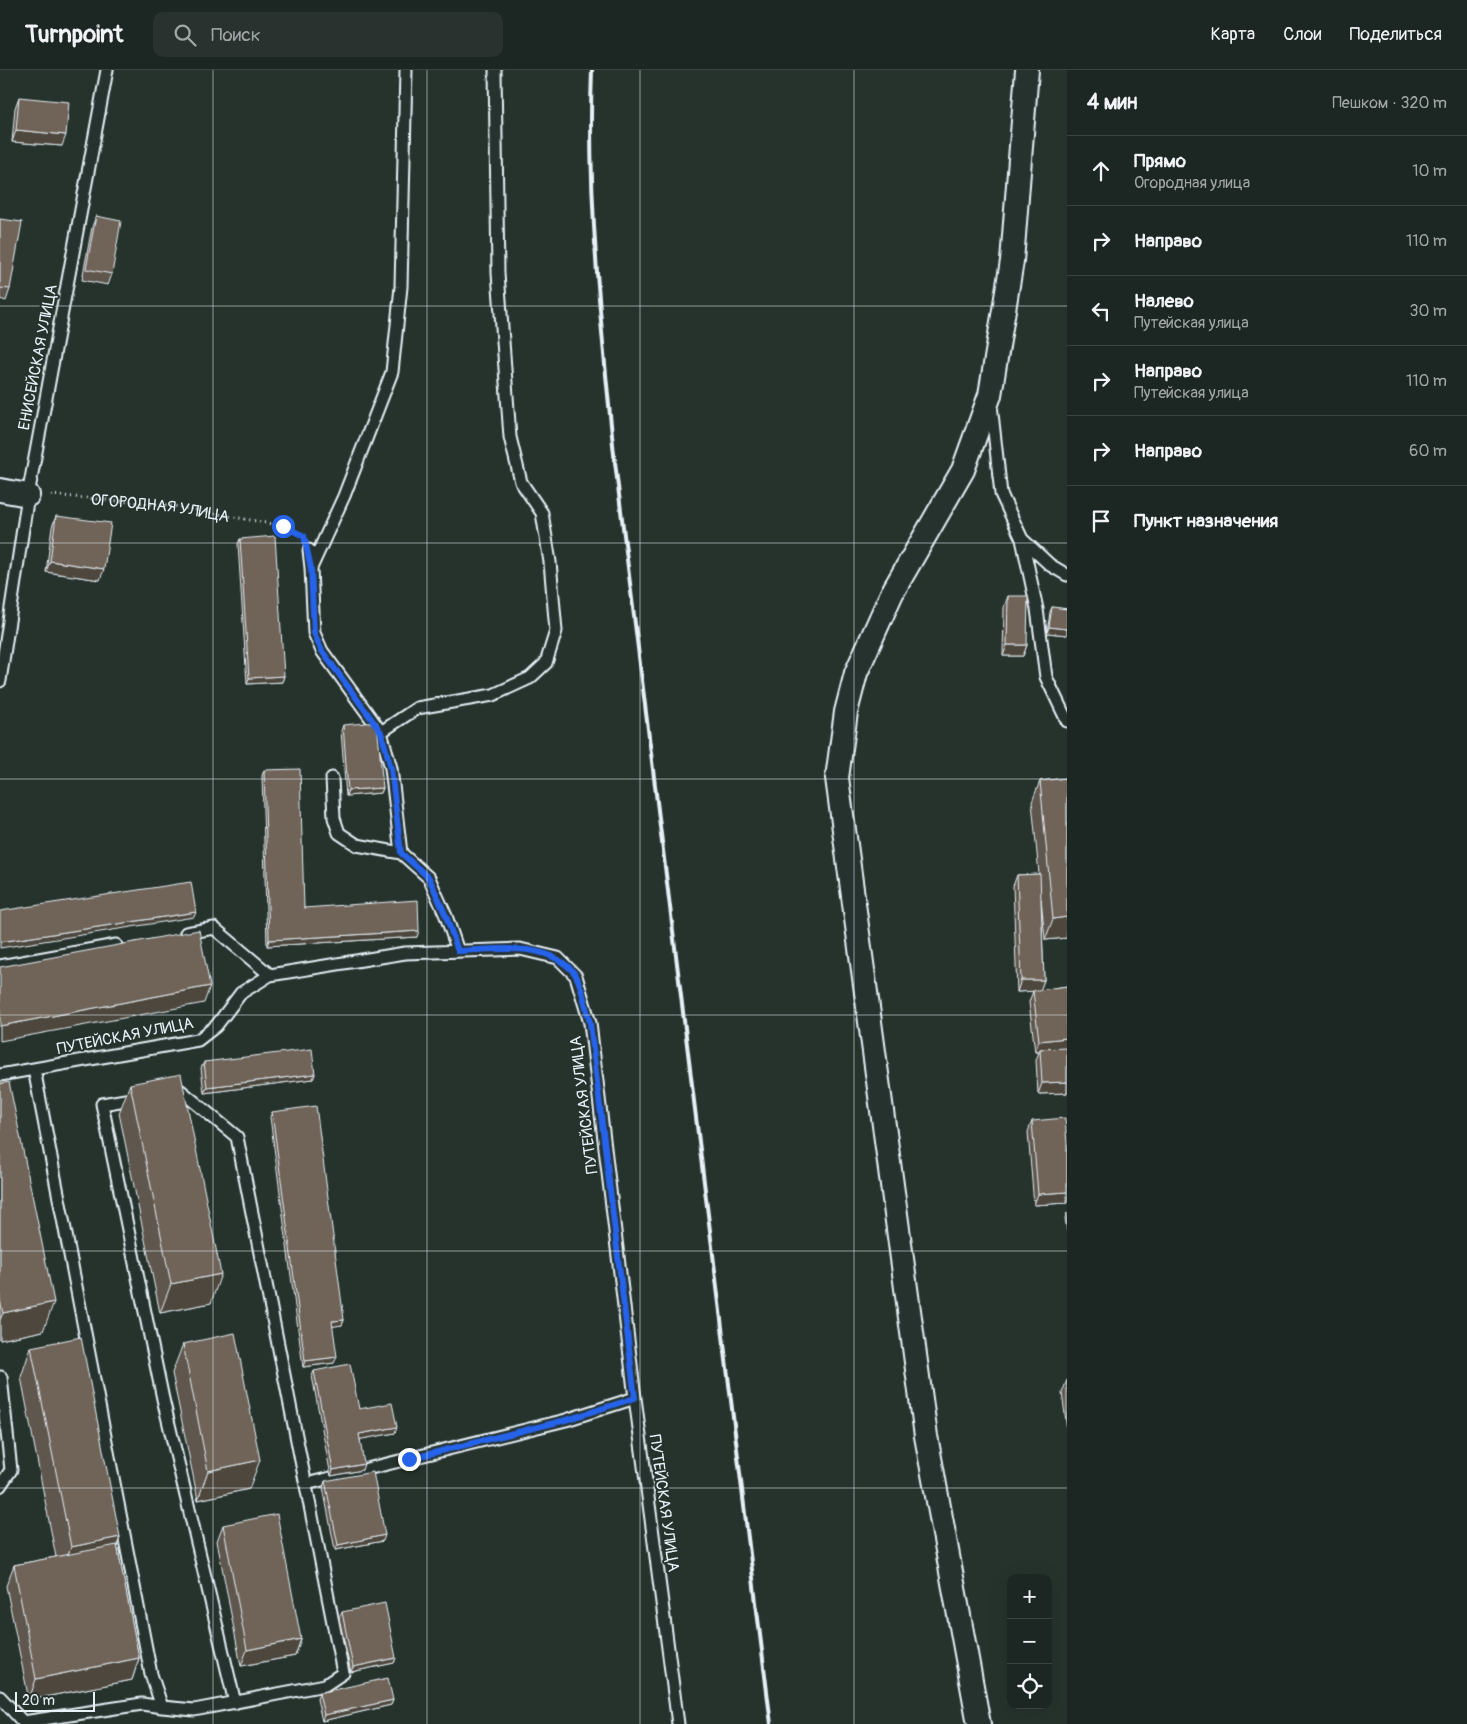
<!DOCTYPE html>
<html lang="ru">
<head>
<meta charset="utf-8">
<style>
	body { margin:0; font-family:Pangolin,sans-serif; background:#29322f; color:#f1f3f6 }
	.controls { position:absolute; right:15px; bottom:15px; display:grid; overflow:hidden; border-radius:10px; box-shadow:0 5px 20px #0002 }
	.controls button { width:45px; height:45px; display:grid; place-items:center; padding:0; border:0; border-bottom:1px solid #3a4340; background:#1c2622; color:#f1f3f6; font:25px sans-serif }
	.scale { position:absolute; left:15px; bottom:12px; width:80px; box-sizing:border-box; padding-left:5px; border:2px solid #e8f1f8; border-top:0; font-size:14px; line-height:18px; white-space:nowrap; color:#e8f1f8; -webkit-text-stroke:4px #26332d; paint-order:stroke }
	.stop { position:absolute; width:15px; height:15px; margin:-11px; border:4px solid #2563eb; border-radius:50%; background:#fff }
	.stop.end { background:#2563eb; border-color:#fff; box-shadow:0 1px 5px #0008 }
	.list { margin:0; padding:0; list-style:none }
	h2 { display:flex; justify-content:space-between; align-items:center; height:65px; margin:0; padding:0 20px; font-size:21px }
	h2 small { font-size:16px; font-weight:400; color:#a0a5a5 }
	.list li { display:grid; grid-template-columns:32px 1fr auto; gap:15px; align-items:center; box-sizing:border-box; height:70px; padding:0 20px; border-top:1px solid #3a4340 }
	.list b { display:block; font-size:19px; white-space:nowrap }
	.list p { margin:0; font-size:16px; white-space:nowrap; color:#a0a5a5 }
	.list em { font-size:16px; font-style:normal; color:#a0a5a5 }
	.icon { flex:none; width:28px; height:28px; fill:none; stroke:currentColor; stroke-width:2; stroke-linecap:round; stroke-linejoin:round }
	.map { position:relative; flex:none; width:1067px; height:1654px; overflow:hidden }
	header { display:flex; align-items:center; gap:30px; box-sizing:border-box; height:70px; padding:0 25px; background:#1c2622; border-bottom:1px solid #3a4340 }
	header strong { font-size:24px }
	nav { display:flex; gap:28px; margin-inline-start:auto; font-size:18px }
	.search { width:350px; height:45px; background:#29322f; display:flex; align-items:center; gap:12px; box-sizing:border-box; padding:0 18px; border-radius:10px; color:#a0a5a5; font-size:19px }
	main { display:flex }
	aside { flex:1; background:#1c2622 }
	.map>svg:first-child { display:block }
</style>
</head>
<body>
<header>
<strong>Turnpoint</strong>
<div class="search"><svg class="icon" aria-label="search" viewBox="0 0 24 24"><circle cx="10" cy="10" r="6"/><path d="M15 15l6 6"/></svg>Поиск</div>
<nav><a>Карта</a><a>Слои</a><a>Поделиться</a></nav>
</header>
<main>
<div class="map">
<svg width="1067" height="1654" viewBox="0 0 1067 1654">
	<rect width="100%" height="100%" fill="#26332d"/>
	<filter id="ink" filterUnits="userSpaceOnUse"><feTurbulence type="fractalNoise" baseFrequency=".02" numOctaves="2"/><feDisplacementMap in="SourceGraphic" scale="10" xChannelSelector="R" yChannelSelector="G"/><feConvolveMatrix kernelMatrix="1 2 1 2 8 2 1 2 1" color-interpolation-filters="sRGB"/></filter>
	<g filter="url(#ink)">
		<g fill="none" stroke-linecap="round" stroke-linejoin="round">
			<defs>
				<path id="lane" d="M991,334L1001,424L1022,469L1050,495L1067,505
					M1022,469L1037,539L1046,607L1067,651
					M309,480L311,498L344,426L392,302L401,217L406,0
					M311,498L314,563L322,581L381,662L391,698L401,783
					M0,611L28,425L107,0
					M381,662L417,638L493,625L530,608L546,593L556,561L550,492L542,443L521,412L510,367L498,203L495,0
					M332,708L334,748L339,763L357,775L401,783L429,808L446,846L458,881
					M186,863L214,858L270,905
					M0,896L116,875
					M34,999L151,1604L162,1637L194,1640L325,1615L343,1603L237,1067L180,1020L173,1021
					M0,1005L198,970L216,956L241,923L270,905L405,883L520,879L558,888L576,906L590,953L635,1328L678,1654
					M137,1028L102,1034L163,1329L235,1633
					M306,1414L566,1350L635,1328
					M0,1416L11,1400L1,1307
					M0,1627L23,1652L142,1634L162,1637"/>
				<path id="street" d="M0,420L28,425
					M979,1654L926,1366L837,708L846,642L856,603L892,523L963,400L990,325L1012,191L1027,0"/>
			</defs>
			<use href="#lane" stroke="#e8f1f8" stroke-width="15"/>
			<use href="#street" stroke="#e8f1f8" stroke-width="26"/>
			<path stroke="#e8f1f8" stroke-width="3" stroke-dasharray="1 4" stroke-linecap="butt" id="s1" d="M51,425L174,436L283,456L300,465"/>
			<use href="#lane" stroke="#26332d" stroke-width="11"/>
			<use href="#street" stroke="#26332d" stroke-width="22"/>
			<path stroke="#e8f1f8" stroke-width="4" d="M592,0C587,125 601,259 614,384L771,1654"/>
		</g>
		<path fill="#5f564d" stroke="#e8f1f8" d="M19,27L62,76L12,72L15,38Z
			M96,146L112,204L108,215L82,210L92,157Z
			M0,149L10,219L6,231L0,229Z
			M56,446L100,510L46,502L52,457Z
			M240,469L284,606L282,612L247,614L238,474Z
			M1008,526L1027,575L1023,586H1003L1004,537Z
			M1052,537L1067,539V565L1047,563L1050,542Z
			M343,655L383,718L381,723L346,726L341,661Z
			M264,700L304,838L417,867L267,876L262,706Z
			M1067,708V868L1045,870L1041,829L1044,910L1040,920L1067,916V1023L1038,1024L1036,990L1039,982H1035L1029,932L1033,921L1017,922L1013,816L1017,805L1039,804L1032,732L1040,711Z
			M204,992L315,1004L313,1009L204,1023L201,998Z
			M0,1014L43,1261L0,1270Z
			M130,1014L211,1233L160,1243L119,1043Z
			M272,1042L344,1250L342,1255L332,1256L334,1293L303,1297L270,1047Z
			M1032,1051L1067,1074V1133L1034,1135L1028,1062Z
			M1067,1143V1161L1065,1148Z
			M183,1274L249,1419L198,1430L172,1303Z
			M31,1277L120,1467L117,1475L139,1588L132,1610L29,1630L6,1516L14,1495L56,1487L21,1307Z
			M314,1301L359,1339L395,1363L360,1369L362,1400L331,1406L312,1306Z
			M1067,1310V1359L1062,1323Z
			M325,1411L383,1471L335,1480L323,1417Z
			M223,1455L301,1569L295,1586L241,1596L217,1471Z
			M342,1542L396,1588L394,1593L351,1602L339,1548Z
			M319,1623L393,1630L391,1635L322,1651L317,1629Z"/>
		<path fill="#4e463e" stroke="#e8f1f8" d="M16,60L66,65L62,76L12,72Z
			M50,491L104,499L100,510L46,502Z
			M1049,557L1067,559V565L1047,563Z
			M1007,575H1027L1023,586H1003Z
			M284,606L282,612L247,614L249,608Z
			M383,718L381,723L346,726L348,720Z
			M196,842L194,847L0,878V872Z
			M1067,847V868L1045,870L1053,849Z
			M419,861L417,867L267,876L269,870Z
			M1021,910H1044L1040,921L1017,922Z
			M210,916L204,933L0,971V956Z
			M1067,968V979H1040L1039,982H1035L1039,971Z
			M315,1004L313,1009L204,1023L207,1017Z
			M1067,1012V1023L1038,1024L1042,1013Z
			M1067,1122V1133L1034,1135L1038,1124Z
			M221,1204L211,1233L160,1243L171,1214Z
			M54,1232L43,1261L0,1270V1250L3,1243Z
			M344,1250L342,1255L330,1257L332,1251Z
			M337,1287L334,1293L303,1297L305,1291Z
			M397,1357L395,1363L357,1370L359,1364Z
			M260,1390L249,1419L198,1430L208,1401Z
			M364,1394L362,1400L331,1406L333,1400Z
			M385,1465L383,1471L335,1480L338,1475Z
			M120,1467L110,1496L60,1506L71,1477Z
			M301,1569L295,1586L241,1596L247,1580Z
			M139,1588L132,1610L29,1630L36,1609Z
			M396,1588L394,1593L351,1602L353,1597Z
			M393,1630L391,1635L322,1651L324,1645Z"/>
		<path fill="#6f6459" stroke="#e8f1f8" d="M19,27L69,32L66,65L16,60Z
			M96,146L121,151L112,204L86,199Z
			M0,149L22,152L10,219L0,218Z
			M56,446L111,453L104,499L50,491Z
			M275,466L284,606L249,608L240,469Z
			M1008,526H1028L1027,575H1007Z
			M1052,537L1067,539V559L1049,557Z
			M377,652L383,718L348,720L343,655Z
			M300,699L304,838L418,830L419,861L269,870L264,700Z
			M1067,708V847L1053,849L1040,711Z
			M1040,804L1044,910H1021L1017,805Z
			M191,812L196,842L0,872V841Z
			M199,860L210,916L0,956V897Z
			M1067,916V968L1039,971L1033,921Z
			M1067,978V1012L1042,1013L1040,979Z
			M312,979L315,1004L207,1017L204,992Z
			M181,1004L221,1204L171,1214L130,1014Z
			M9,1012L54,1232L3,1243L0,1230V1014Z
			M316,1036L344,1250L332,1251L337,1287L305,1291L272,1042Z
			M1065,1048L1067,1074V1122L1038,1124L1032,1051Z
			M235,1263L260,1390L208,1401L183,1274Z
			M81,1267L120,1467L71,1477L31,1277Z
			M350,1294L359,1339L392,1333L397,1357L359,1364L364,1394L333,1400L314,1301Z
			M373,1402L385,1465L338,1475L325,1411Z
			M277,1444L301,1569L247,1580L223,1455Z
			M117,1475L139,1588L36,1609L14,1495Z
			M385,1533L396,1588L353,1597L342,1542Z
			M388,1608L393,1630L324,1645L319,1623Z"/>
	</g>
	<g fill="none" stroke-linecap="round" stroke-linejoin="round" filter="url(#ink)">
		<path stroke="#2563eb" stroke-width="6" d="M283,456L304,466L311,498L314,563L322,581L381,662L391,698L401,783L429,808L446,846L458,881C496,880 548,870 575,904C582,914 586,940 590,953L635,1328L566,1350L409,1389"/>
	</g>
	<path fill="none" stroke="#e8f1f8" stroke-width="1" stroke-opacity="0.55" d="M213,0V1654M427,0V1654M640,0V1654M854,0V1654M0,236H1067M0,473H1067M0,709H1067M0,945H1067M0,1181H1067M0,1418H1067"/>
	<g text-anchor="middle" stroke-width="4" stroke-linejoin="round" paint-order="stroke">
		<g font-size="16" fill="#e8f1f8" stroke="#26332d">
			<text transform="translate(37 287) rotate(-79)" y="6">ЕНИСЕЙСКАЯ УЛИЦА</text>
			<text dy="6" stroke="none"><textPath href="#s1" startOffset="110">ОГОРОДНАЯ УЛИЦА</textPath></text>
			<text transform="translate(125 965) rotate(-11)" y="6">ПУТЕЙСКАЯ УЛИЦА</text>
			<text transform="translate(583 1035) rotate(-97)" y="6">ПУТЕЙСКАЯ УЛИЦА</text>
			<text transform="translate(665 1433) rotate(82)" y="6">ПУТЕЙСКАЯ УЛИЦА</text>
		</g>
	</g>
</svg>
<div class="controls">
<button>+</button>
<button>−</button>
<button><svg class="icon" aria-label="locate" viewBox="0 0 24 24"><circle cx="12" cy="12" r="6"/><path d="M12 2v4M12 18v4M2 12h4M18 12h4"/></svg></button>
</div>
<div class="scale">20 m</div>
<div class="stop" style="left:283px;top:456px"></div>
<div class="stop end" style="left:409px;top:1389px"></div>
</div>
<aside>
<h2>4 мин<small>Пешком · 320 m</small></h2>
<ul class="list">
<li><svg class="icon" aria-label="ahead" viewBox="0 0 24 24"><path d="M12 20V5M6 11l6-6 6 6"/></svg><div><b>Прямо</b><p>Огородная улица</p></div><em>10 m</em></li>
<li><svg class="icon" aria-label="right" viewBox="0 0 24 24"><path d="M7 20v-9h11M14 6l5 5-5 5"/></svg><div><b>Направо</b></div><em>110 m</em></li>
<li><svg class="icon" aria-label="left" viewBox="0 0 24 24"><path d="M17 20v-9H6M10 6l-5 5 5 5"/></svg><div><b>Налево</b><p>Путейская улица</p></div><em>30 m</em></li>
<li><svg class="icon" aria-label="right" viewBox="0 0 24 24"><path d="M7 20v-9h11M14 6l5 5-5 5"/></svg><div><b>Направо</b><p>Путейская улица</p></div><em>110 m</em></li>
<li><svg class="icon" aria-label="right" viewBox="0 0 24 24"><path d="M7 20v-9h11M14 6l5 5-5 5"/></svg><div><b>Направо</b></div><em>60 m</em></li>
<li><svg class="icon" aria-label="arrive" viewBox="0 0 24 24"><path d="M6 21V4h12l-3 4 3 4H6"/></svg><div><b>Пункт назначения</b></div></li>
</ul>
</aside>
</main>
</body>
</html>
